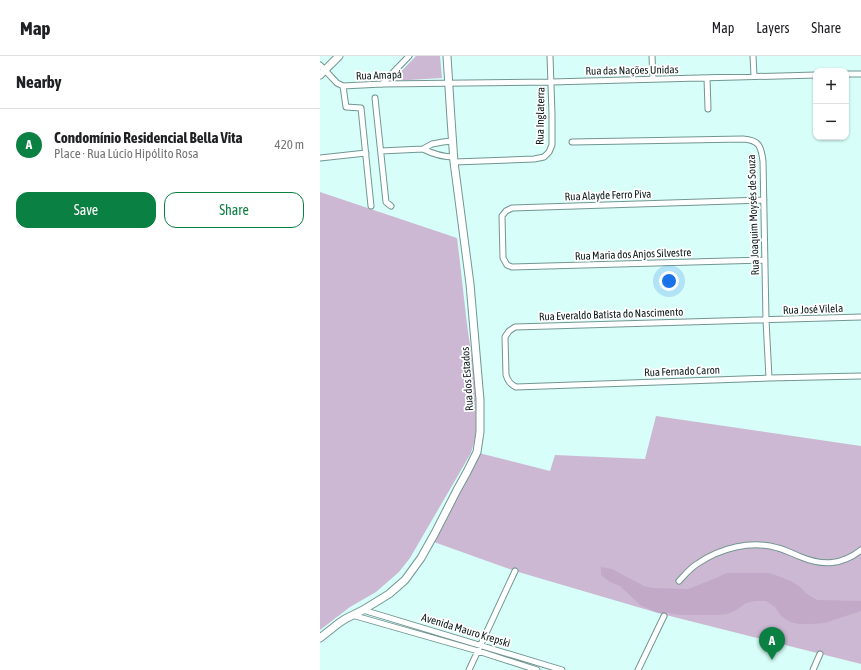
<!DOCTYPE html>
<html lang="en">
<head>
<meta charset="utf-8">
<style>
	body { margin:0; font-family:"Asap Condensed",sans-serif; background:#f6f6f6; color:#202124 }
	.controls { position:absolute; right:12px; top:12px; display:grid; overflow:hidden; border-radius:8px; box-shadow:0 1px 3px #0004 }
	.controls button { width:36px; height:36px; display:grid; place-items:center; padding:0; border:0; border-bottom:1px solid #e0e0e0; background:#fff; color:#202124; font:20px sans-serif }
	.you { position:absolute; left:349px; top:225px; width:14px; height:14px; margin:-10px; border:3px solid #fff; border-radius:50%; background:#1a73e8; box-shadow:0 0 0 6px #1a73e833 }
	.badge { display:grid; place-items:center; width:26px; height:26px; border-radius:50%; background:#0b8043; color:#fff; font-size:13px; font-weight:700 }
	.pin { position:absolute; translate:-50% -33px; filter:drop-shadow(0 1px 2px #0008) }
	.pin::after { content:''; position:absolute; top:21px; width:14px; height:12px; background:inherit; clip-path:polygon(0 0,100% 0,50% 100%) }
	.list { margin:0; padding:0; list-style:none }
	h2 { display:flex; justify-content:space-between; align-items:center; height:52px; margin:0; padding:0 16px; font-size:17px }
	h2 small { font-size:13px; font-weight:400; color:#757577 }
	.list li { display:grid; grid-template-columns:26px 1fr auto; gap:12px; align-items:center; box-sizing:border-box; height:72px; padding:0 16px; border-top:1px solid #e0e0e0 }
	.list b { display:block; font-size:15px; white-space:nowrap }
	.list p { margin:0; font-size:13px; white-space:nowrap; color:#757577 }
	.list em { font-size:13px; font-style:normal; color:#757577 }
	.actions { display:flex; gap:8px; padding:12px 16px }
	.actions a { flex:1; padding:9px 0; border:1px solid #0b8043; border-radius:12px; text-align:center; font-size:14px; color:#0b8043 }
	.actions .main { background:#0b8043; color:#fff }
	.map { position:relative; flex:none; width:541px; height:614px; overflow:hidden }
	header { display:flex; align-items:center; gap:24px; box-sizing:border-box; height:56px; padding:0 20px; background:#fff; border-bottom:1px solid #e0e0e0 }
	header strong { font-size:19px }
	nav { display:flex; gap:22px; margin-inline-start:auto; font-size:14px }
	main { display:flex }
	aside { flex:1; background:#fff }
	.map>svg:first-child { display:block }
</style>
</head>
<body>
<header>
<strong>Map</strong>
<nav><a>Map</a><a>Layers</a><a>Share</a></nav>
</header>
<main>
<aside>
<h2>Nearby<small></small></h2>
<ul class="list">
<li><span class="badge">A</span><div><b>Condomínio Residencial Bella Vita</b><p>Place · Rua Lúcio Hipólito Rosa</p></div><em>420 m</em></li>
</ul>
<div class="actions"><a class="main">Save</a><a>Share</a></div>
</aside>
<div class="map">
<svg width="541" height="614" viewBox="0 0 541 614">
	<rect width="100%" height="100%" fill="#d7fef9"/>
	<path fill="#cdb8d3" d="M96,0H120L122,22L72,25Z
		M0,136L137,182C141,213 144,244 148,276C154,315 164,358 151,397L90,502L79,516L56,536L30,551L0,574Z
		M336,360L541,390V608L338,557L195,515L111,485L155,396L230,415L235,399L325,403Z"/>
	<path fill="#c1a9c7" d="M281,511L292,513L324,530L333,532L368,533L396,522L406,517H450L471,525L480,531L487,538L497,544L541,545V555L505,567L492,568H479L470,566L461,560L455,551L446,545H435L426,547L416,554L407,558L396,559H360L349,557H338L320,549L300,530L290,526L281,519Z"/>
	<g fill="none" stroke-linecap="round" stroke-linejoin="round">
		<defs>
			<path id="street" d="M332,0L333,23
				M433,0L434,20
				M0,9L17,27L23,30L62,28L231,26L496,19
				M526,18H541
				M387,22L388,53
				M62,28L89,0
				M23,30L26,51L41,52L51,150
				M55,42L66,146L71,150
				M252,86L423,83C439,84 441,90 443,105L446,264L449,322
				M103,93C113,98 123,101 134,101
				M61,95L103,93L112,88L123,86L132,85
				M0,102L46,97
				M134,106L214,103L224,101L229,96L232,89V58L230,0
				M444,144L192,152L186,155L182,160L183,202L187,209L192,211L445,204
				M541,261L195,271L189,275L185,281L186,319C188,325 190,328 196,331L449,322L541,320
				M359,525C365,519 370,512 377,508C400,492 431,484 458,492C466,494 473,498 481,501C503,510 522,509 541,494
				M43,554L242,614
				M32,559L158,595L217,614
				M149,614L195,515
				M318,614L344,560
				M493,614L500,598"/>
			<path id="secondary" d="M0,19L19,0
				M0,582L19,567L25,563L43,554L69,538L85,524L101,502L115,477L137,434L147,416L157,396L160,376V344L150,228L134,106L131,63L127,0"/>
		</defs>
		<use href="#street" stroke="#729692" stroke-width="7"/>
		<use href="#secondary" stroke="#729692" stroke-width="9"/>
		<use href="#street" stroke="#fff" stroke-width="5"/>
		<use href="#secondary" stroke="#fff" stroke-width="7"/>
	</g>
	<g text-anchor="middle" stroke-width="3.5" stroke-linejoin="round" paint-order="stroke">
		<g font-size="11" fill="#0e1c1b" stroke="#fff">
			<text transform="translate(312 14) rotate(-1)" y="4">Rua das Nações Unidas</text>
			<text transform="translate(59 19) rotate(-2)" y="4">Rua Amapá</text>
			<text transform="translate(220 60) rotate(-89)" y="4">Rua Inglaterra</text>
			<text transform="translate(288 139) rotate(-2)" y="4">Rua Alayde Ferro Piva</text>
			<text transform="translate(433 159) rotate(-92)" y="4">Rua Joaquim Moysés de Souza</text>
			<text transform="translate(313 198) rotate(-2)" y="4">Rua Maria dos Anjos Silvestre</text>
			<text transform="translate(493 253) rotate(-2)" y="4">Rua José Vilela</text>
			<text transform="translate(291 258) rotate(-2)" y="4">Rua Everaldo Batista do Nascimento</text>
			<text transform="translate(362 315) rotate(-2)" y="4">Rua Fernado Caron</text>
			<text transform="translate(147 323) rotate(-94)" y="4">Rua dos Estados</text>
			<text transform="translate(146 574) rotate(17)" y="4">Avenida Mauro Krepski</text>
		</g>
	</g>
</svg>
<div class="controls">
<button>+</button>
<button>−</button>
</div>
<div class="you"></div>
<div class="pin badge" style="left:452px;top:604px">A</div>
</div>
</main>
</body>
</html>
